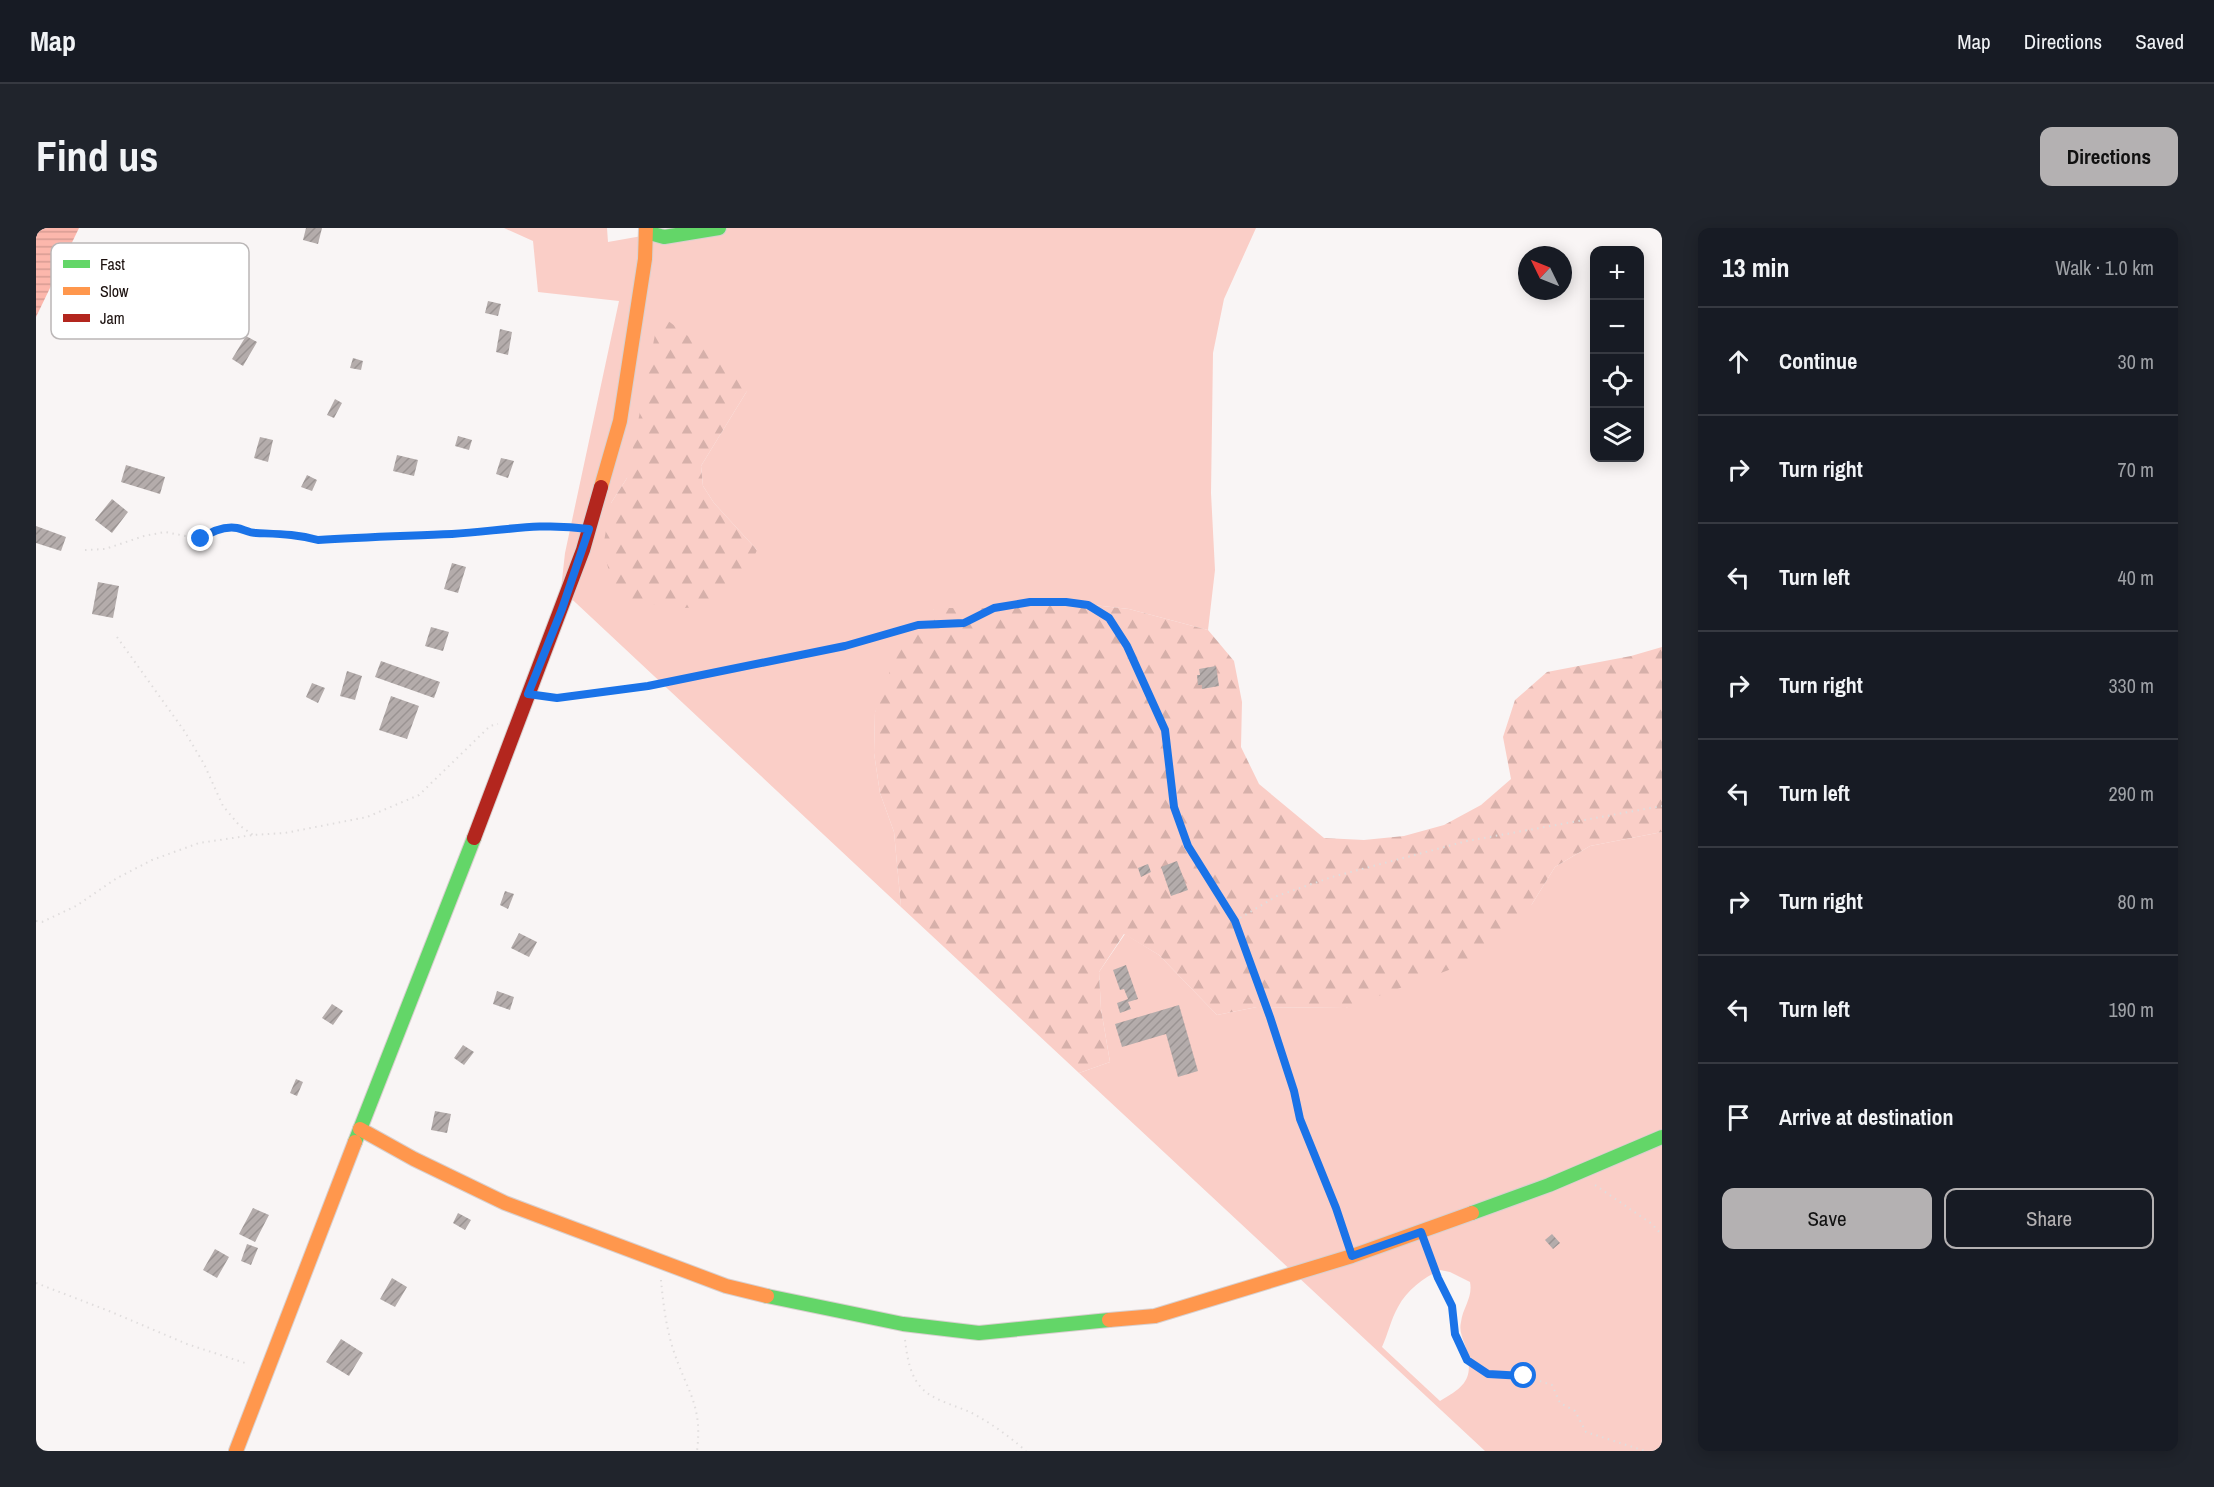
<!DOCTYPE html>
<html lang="en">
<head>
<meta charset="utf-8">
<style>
	body { margin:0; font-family:"Archivo Narrow",sans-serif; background:#20242c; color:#f1f3f6 }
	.controls { position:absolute; right:18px; top:18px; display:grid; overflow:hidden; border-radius:12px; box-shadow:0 3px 15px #0003 }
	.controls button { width:54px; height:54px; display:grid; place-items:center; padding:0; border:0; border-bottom:2px solid #363941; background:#171b24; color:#f1f3f6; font:30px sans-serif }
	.compass { position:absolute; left:1482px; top:18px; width:54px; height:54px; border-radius:50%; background:#171b24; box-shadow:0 3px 15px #0003; rotate:313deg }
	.stop { position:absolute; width:18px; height:18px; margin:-14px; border:4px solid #1a73e8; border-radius:50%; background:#fff }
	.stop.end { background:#1a73e8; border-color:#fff; box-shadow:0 2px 6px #0008 }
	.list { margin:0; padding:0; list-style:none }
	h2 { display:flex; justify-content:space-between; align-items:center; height:78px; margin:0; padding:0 24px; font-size:26px }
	h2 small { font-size:20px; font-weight:400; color:#9ea1a6 }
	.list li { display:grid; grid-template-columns:39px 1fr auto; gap:18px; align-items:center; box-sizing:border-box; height:108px; padding:0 24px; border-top:2px solid #363941 }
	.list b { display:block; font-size:22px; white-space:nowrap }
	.list em { font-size:20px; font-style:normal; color:#9ea1a6 }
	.actions { display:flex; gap:12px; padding:18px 24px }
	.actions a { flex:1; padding:14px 0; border:2px solid #b4b1b2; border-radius:12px; text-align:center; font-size:21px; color:#b4b1b2 }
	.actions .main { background:#b4b1b2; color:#111 }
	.icon { flex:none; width:33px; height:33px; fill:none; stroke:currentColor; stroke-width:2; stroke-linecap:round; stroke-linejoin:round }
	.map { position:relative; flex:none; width:1626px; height:1223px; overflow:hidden; border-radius:12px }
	header { display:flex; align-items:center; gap:36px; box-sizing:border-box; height:84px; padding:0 30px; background:#171b24; border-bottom:2px solid #363941 }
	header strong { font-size:28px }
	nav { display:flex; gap:33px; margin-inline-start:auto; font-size:21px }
	.intro { display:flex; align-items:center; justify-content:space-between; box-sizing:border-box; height:144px; padding:0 36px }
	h1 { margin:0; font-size:42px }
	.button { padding:15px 27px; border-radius:12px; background:#b4b1b2; color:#111; font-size:21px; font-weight:700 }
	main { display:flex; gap:36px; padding:0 36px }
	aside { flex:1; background:#171b24; border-radius:12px; box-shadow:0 3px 15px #0003 }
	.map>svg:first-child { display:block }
</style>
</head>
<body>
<header>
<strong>Map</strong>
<nav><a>Map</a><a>Directions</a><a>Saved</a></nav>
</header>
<div class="intro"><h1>Find us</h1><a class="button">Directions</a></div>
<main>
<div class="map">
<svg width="1626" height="1223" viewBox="0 0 1626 1223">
	<defs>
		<pattern id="forest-firs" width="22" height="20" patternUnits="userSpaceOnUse" patternTransform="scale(1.5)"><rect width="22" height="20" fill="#facec7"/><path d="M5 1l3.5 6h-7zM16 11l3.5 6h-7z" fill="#d6b0aa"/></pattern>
		<pattern id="water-rules" width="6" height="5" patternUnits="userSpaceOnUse" patternTransform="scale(1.5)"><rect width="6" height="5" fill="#fcb7ac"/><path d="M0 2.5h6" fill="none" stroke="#d79c93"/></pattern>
		<pattern id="building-hatch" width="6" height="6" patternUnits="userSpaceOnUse" patternTransform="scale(1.5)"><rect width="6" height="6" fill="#b4acab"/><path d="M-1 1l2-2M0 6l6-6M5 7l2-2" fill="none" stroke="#9a9392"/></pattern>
	</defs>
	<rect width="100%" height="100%" fill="#f9f5f5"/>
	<path fill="#facec7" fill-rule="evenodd" d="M468,0H571L572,14L651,0H1220L1188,71L1177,125L1175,265L1179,342L1172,402L1093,381L1030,374H994L958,380L898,381L839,484L838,525L844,565L858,604L865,679L525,361L529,325L583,73L502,64L497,13ZM711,163L665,238L667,258L678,275L721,322L575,275L591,250Z
		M1626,604V1223H1449L1043,845L1074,834L1065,781L1063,744L1089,706L1123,727L1181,787L1221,779L1310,780L1496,676L1519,639L1554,618ZM1404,1042L1414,1044L1434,1054C1437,1070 1427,1079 1425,1094C1423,1102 1426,1109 1429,1117C1438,1149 1432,1157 1404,1173L1346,1119C1352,1106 1355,1091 1362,1079C1371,1062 1387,1050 1404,1042Z"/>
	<path fill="url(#forest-firs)" d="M623,86L700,144L711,163L665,238L667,258L678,275L721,322L712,343L681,372L662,379L635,381L595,371L577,360L567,319L575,275L591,250Z
		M994,374H1030L1093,381L1172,402L1198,433L1206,474L1205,519L1223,556L1288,610L1328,612L1368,608L1408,597L1445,577L1475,551L1467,509L1479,472L1511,444L1595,428L1626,419V604L1554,618L1519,639L1496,676L1464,715L1429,736L1310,780L1221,779L1181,787L1123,727L1088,706L1063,744L1065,781L1074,834L1043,845L865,679L858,604L844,565L838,525L839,484L866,410L899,380H958Z"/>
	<path fill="url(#water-rules)" d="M0,0H43L0,89Z"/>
	<path fill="url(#building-hatch)" d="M270,0H286L282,16L267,12Z
		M452,73L465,76L462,88L449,85Z
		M464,101L476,104L472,127L460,124Z
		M210,108L221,114L207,138L196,131Z
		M317,130L327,133L325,142L314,140Z
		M299,171L306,175L298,190L291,187Z
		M422,208L436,212L433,222L419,218Z
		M224,209L237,212L232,234L218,230Z
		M361,227L382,232L378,248L357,243Z
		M465,230L478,233L472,250L460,246Z
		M90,237L129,249L124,266L85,254Z
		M271,247L281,252L276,263L265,259Z
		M76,271L92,284L76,305L59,292Z
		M0,298L30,309L25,323L0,315Z
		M416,335L430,339L422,365L408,361Z
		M62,354L83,358L77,390L56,386Z
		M395,399L413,404L407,423L389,418Z
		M345,433L404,454L398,470L339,449Z
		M1180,438L1183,458L1166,461V457H1162L1161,447H1164L1163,441Z
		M311,443L326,448L319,472L304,468Z
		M276,455L289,460L282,475L270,469Z
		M355,468L383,478L371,511L343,502Z
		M1141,633L1152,662L1135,668L1125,639Z
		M1112,636L1115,644L1105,649L1102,640Z
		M469,663L478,666L472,681L464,677Z
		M483,705L501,714L493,729L475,720Z
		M1090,737L1102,771L1092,774L1095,781L1084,785L1081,775L1092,771L1088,761L1084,762L1077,742Z
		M461,763L478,769L474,782L457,776Z
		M296,776L307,783L297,797L286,790Z
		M1143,777L1162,843L1142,849L1130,806L1086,819L1079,796Z
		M427,817L438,824L428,837L418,830Z
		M260,851L267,854L261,868L254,865Z
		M399,883L415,886L411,905L395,902Z
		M217,980L233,987L219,1014L203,1006Z
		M422,985L435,992L429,1002L417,995Z
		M1516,1006L1524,1015L1517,1021L1509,1012Z
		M211,1016L222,1020L215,1037L205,1033Z
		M179,1021L193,1029L181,1050L167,1042Z
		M356,1050L371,1059L359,1079L344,1071Z
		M305,1111L327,1125L313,1148L290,1134Z"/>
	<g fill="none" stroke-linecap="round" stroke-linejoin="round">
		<defs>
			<path id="fast" d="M610,4L628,9L683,0
				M319,914L438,610
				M1436,985L1513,957L1626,909
				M731,1068L867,1096L943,1105L1073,1092"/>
			<path id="slow" d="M565,259L584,193L609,31L610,0
				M324,901L378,931L469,975L690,1058L731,1068
				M1073,1092L1119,1088L1316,1028L1436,985
				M200,1223L319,914"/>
			<path id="jam" d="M438,610L547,322L565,259"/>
		</defs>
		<use href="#fast" stroke="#d8d0cf" stroke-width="16"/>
		<use href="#slow" stroke="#d8d0cf" stroke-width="16"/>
		<use href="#jam" stroke="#d8d0cf" stroke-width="16"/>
		<path stroke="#e0dddd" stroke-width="2" stroke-dasharray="1.5 4.5" stroke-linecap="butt" d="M49,322L69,321L108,308L129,304L165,311C176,303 187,298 201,300C207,301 213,305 219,305C241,306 261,306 282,312C326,309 371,308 416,306C455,303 496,293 535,299
			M81,409L149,504L168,536L187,578L203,597L217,607
			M513,469L521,470L612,458L809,419L882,397L928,395L958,380L994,374H1030L1052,377L1073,390L1091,418L1129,502L1138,579L1152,618L1199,693L1234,789L1258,863L1265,892L1312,1013
			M0,693L6,694L40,678L81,650L116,632L163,615L217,607L249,605L331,589L383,567L454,498L462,496
			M1199,693L1241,668L1296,649L1431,613L1626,578
			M1559,957L1616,996L1626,1007
			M1391,1020L1402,1050L1416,1078L1419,1106L1431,1132L1452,1146L1488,1148L1516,1157L1524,1175L1539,1183L1550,1204L1609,1223
			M625,1052C627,1074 630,1099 637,1121C650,1162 667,1176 661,1223
			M0,1055L73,1083L151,1116L212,1136
			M869,1112C871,1127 873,1144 883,1157C894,1172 919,1177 936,1185C956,1196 973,1208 990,1223"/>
		<use href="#fast" stroke="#63d668" stroke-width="14"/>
		<use href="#slow" stroke="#ff974d" stroke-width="14"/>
		<use href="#jam" stroke="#b3261e" stroke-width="14"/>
	</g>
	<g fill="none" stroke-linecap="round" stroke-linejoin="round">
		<path stroke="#1a73e8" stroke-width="8" d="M165,311C176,303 187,298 201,300C207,301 213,305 220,305C241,306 261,306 282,312C326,309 371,308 416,306C465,303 503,294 553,301L526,381L492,466L521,470L612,458L809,418L882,397L928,395L958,380L994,374H1030L1052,377L1073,390L1091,418L1129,502L1138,579L1152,618L1199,693L1234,789L1258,863L1264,891L1300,980L1316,1028L1385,1004L1402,1050L1416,1078L1419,1106L1431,1132L1452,1146L1488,1148"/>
	</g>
	<rect x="15" y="15" width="198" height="96" rx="9" fill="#fff" stroke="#bbb7b7" stroke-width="1.5"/>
	<rect x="27" y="32" width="27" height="8" fill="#63d668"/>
	<rect x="27" y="59" width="27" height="8" fill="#ff974d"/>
	<rect x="27" y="86" width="27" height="8" fill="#b3261e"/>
	<g font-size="16" fill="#1b100e">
		<text x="64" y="42">Fast</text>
		<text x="64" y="69">Slow</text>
		<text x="64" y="96">Jam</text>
	</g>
</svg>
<div class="controls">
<button>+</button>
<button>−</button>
<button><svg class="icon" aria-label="locate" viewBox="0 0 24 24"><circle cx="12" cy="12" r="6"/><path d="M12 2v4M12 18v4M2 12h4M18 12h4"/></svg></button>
<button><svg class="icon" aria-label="layers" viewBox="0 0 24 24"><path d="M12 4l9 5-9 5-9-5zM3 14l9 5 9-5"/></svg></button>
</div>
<svg class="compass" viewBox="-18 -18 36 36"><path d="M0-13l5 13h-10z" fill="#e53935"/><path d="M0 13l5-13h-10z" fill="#9ea1a6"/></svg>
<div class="stop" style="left:1488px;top:1148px"></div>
<div class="stop end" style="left:165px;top:311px"></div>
</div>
<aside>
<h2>13 min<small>Walk · 1.0 km</small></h2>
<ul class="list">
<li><svg class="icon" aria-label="ahead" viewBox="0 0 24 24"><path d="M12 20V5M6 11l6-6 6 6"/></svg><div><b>Continue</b></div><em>30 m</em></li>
<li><svg class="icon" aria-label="right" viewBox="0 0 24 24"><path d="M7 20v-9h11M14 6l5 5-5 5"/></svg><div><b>Turn right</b></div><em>70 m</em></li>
<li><svg class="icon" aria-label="left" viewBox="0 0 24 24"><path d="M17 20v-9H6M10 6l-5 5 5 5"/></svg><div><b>Turn left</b></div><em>40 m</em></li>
<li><svg class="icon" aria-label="right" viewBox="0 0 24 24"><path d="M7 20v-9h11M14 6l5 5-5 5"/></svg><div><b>Turn right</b></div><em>330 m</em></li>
<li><svg class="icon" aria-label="left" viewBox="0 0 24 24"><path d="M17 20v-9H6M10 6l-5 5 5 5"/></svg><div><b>Turn left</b></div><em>290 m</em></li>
<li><svg class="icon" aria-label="right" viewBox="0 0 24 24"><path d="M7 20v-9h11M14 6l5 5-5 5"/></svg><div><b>Turn right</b></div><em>80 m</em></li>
<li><svg class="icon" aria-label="left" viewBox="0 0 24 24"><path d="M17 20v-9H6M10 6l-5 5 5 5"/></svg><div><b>Turn left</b></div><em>190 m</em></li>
<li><svg class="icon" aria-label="arrive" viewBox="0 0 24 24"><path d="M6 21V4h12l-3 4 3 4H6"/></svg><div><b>Arrive at destination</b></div></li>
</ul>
<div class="actions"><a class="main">Save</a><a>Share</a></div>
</aside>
</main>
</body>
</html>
